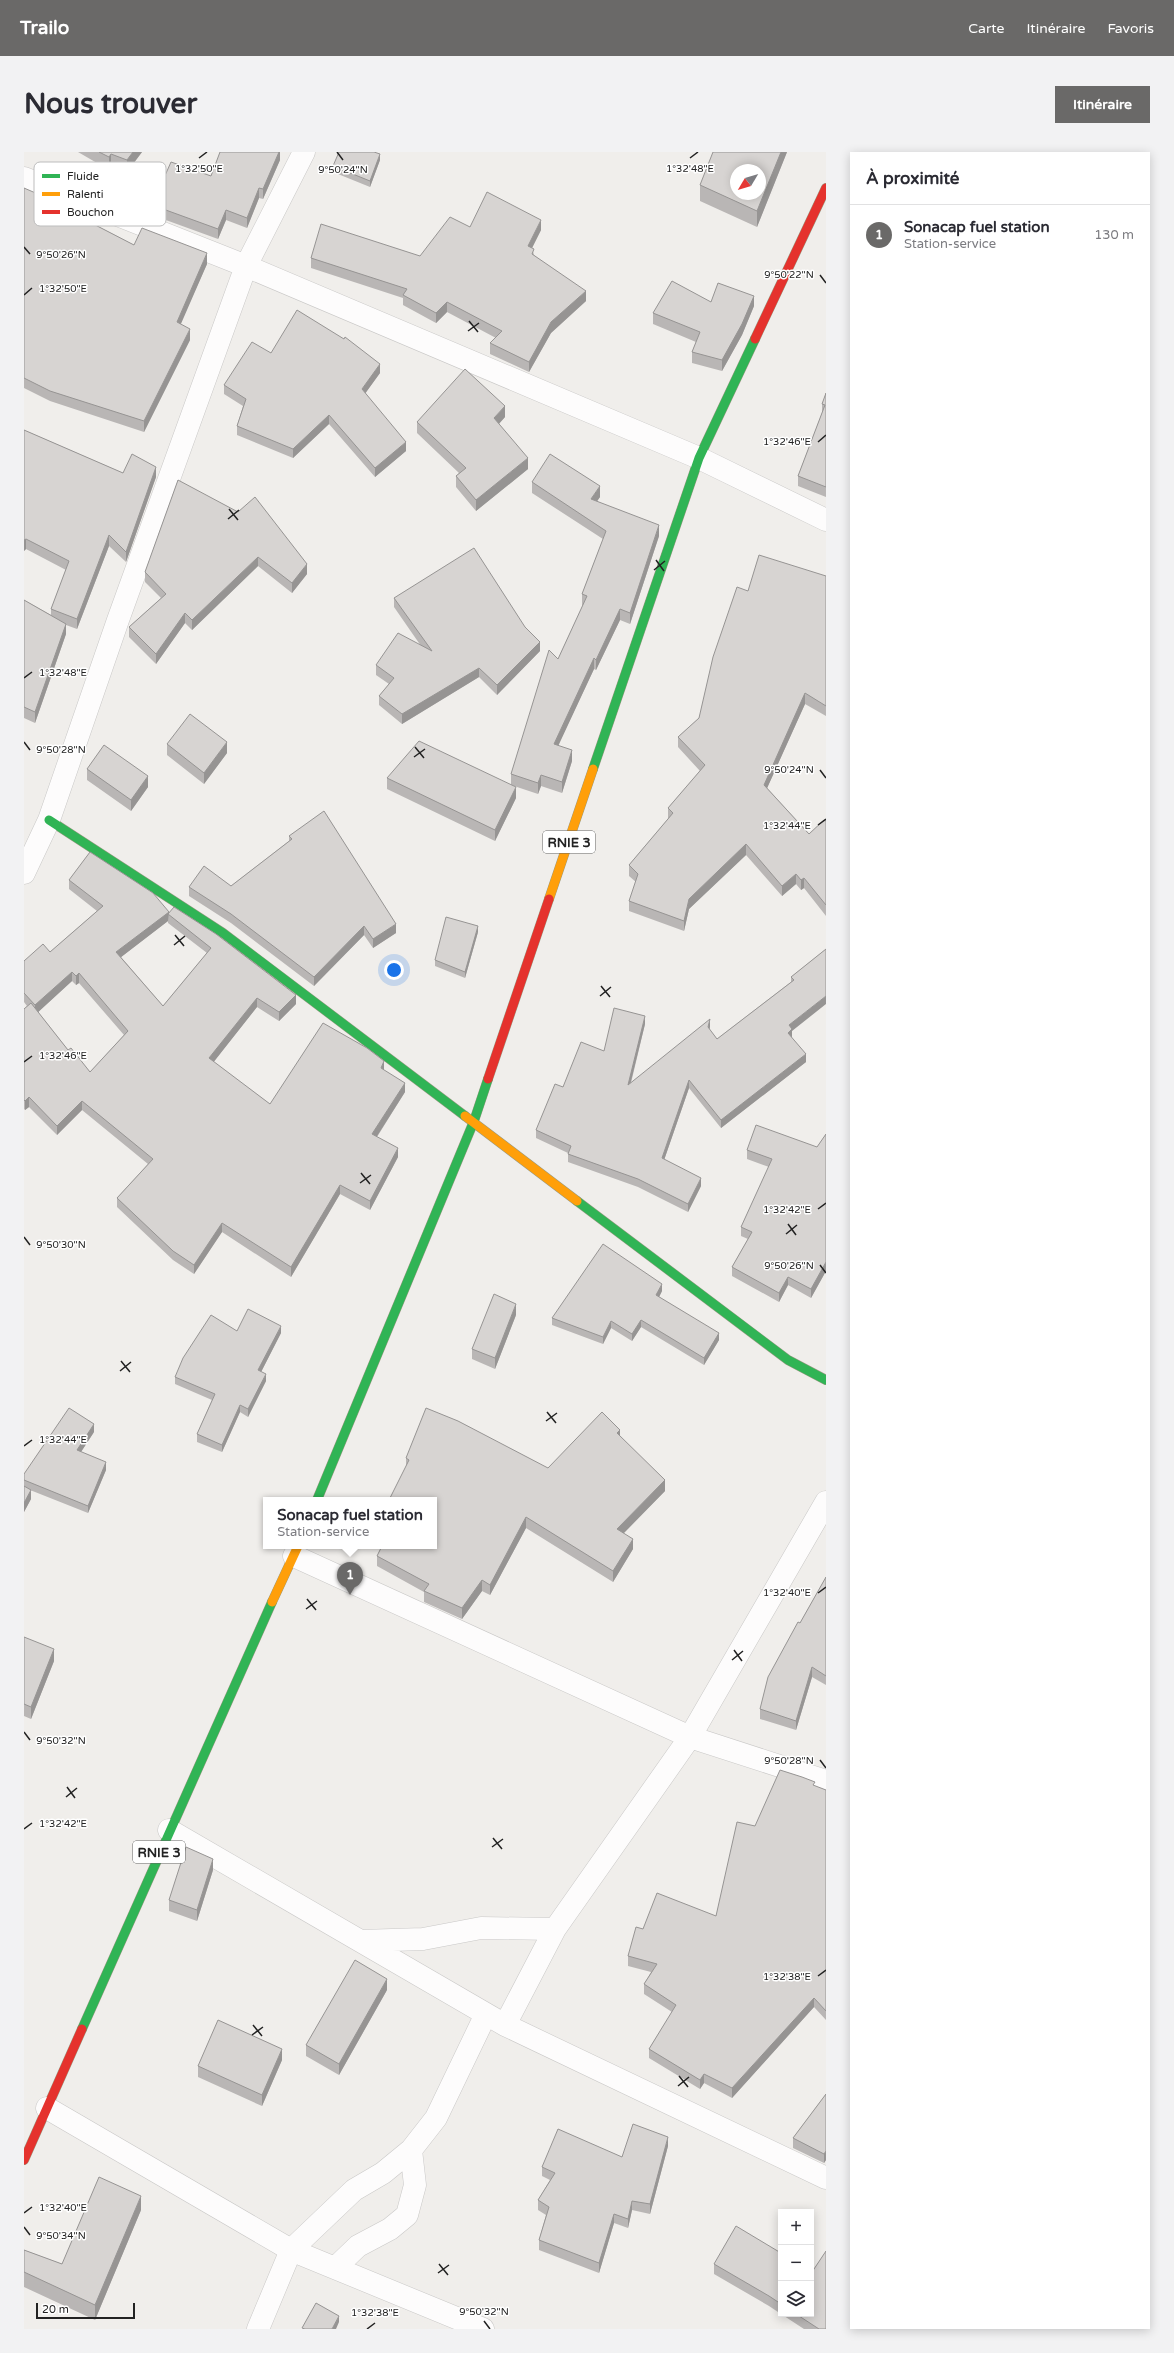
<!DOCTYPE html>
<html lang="fr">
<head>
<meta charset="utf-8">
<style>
	body { margin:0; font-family:"Varela Round",sans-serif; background:#f2f2f3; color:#2b2b33 }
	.controls { position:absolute; right:12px; bottom:12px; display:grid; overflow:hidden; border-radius:0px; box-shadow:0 2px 10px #0003 }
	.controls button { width:36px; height:36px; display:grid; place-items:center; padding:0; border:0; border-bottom:1px solid #e1e1e2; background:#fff; color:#2b2b33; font:20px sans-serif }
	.compass { position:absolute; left:706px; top:12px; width:36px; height:36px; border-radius:50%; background:#fff; box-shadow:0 2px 10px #0003; rotate:232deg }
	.scale { position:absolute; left:12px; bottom:10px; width:99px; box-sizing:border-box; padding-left:4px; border:2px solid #222; border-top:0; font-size:11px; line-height:14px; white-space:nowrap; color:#222; -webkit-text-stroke:3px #fff; paint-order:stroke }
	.you { position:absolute; left:370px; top:818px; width:14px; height:14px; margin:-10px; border:3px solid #fff; border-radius:50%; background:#1a73e8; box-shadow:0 0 0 6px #1a73e833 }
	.badge { display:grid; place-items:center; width:26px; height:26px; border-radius:50%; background:#6a6968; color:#fff; font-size:13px; font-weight:700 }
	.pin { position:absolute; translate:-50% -33px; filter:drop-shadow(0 1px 2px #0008) }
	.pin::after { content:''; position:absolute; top:21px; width:14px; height:12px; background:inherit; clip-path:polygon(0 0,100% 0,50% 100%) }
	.popup { position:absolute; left:239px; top:1345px; width:174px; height:52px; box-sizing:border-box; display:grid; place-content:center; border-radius:0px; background:#fff; filter:drop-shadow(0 1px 3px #0005); font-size:13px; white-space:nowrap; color:#7c7c81 }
	.popup b { font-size:15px; color:#2b2b33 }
	.popup::after { content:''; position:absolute; left:50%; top:100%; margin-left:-8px; border:8px solid transparent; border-top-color:#fff }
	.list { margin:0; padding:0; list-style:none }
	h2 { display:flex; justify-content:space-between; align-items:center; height:52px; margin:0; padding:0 16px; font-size:17px }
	h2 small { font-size:13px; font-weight:400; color:#7c7c81 }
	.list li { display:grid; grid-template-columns:26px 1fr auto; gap:12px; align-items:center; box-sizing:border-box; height:60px; padding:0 16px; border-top:1px solid #e1e1e2 }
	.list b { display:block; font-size:15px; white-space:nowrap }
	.list p { margin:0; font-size:13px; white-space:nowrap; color:#7c7c81 }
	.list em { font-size:13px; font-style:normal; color:#7c7c81 }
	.icon { flex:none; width:22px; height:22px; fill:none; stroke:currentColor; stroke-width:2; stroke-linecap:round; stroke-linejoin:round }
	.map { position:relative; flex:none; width:802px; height:2177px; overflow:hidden; border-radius:0px }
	header { display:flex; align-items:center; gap:24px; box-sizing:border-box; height:56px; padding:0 20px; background:#6a6968; color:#fff }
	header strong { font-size:19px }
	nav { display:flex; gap:22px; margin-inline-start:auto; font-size:14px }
	.intro { display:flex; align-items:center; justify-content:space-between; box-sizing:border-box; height:96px; padding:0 24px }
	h1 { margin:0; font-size:28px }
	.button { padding:10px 18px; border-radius:0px; background:#6a6968; color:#fff; font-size:14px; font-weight:700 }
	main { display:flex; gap:24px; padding:0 24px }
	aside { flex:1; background:#fff; border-radius:0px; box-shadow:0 2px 10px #0003 }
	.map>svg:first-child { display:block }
</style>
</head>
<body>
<header>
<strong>Trailo</strong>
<nav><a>Carte</a><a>Itinéraire</a><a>Favoris</a></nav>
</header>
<div class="intro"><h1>Nous trouver</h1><a class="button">Itinéraire</a></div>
<main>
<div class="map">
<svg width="802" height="2177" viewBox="0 0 802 2177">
	<rect width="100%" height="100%" fill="#f0eeeb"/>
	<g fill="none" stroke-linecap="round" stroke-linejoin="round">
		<defs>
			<path id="street" d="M0,26L222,114L675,306L802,368
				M0,721L25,668L94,468L222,114L280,0
				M270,1404L666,1585L802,1629
				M145,1678L481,1873L802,2026
				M531,1777L666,1585L802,1350
				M337,1789L399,1787L457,1776L531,1777L481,1873
				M23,1956L267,2098L459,2177
				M311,2116L334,2094L366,2077L383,2063L391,2033L387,1998
				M234,2177L267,2098L330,2038L359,2021L387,1998L412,1966L462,1862"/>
			<path id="fast" d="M569,617L675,306L731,187
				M25,668L199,781L441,964
				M553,1049L764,1208L802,1228
				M293,1348L450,969L464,927
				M58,1877L248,1450"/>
			<path id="slow" d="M525,747L569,617
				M441,964L553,1049
				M248,1450L274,1394"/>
			<path id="jam" d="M731,187L802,36
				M464,927L525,747
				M0,2008L58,1877"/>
		</defs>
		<use href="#street" stroke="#c9c8c7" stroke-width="23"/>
		<use href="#fast" stroke="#999a82" stroke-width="10"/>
		<use href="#slow" stroke="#999a82" stroke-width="10"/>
		<use href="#jam" stroke="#999a82" stroke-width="10"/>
		<use href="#street" stroke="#fdfcfc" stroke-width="22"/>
		<use href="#fast" stroke="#30b455" stroke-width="9"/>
		<use href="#slow" stroke="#ff9f0a" stroke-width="9"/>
		<use href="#jam" stroke="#e5322d" stroke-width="9"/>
	</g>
	<path fill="#b9b6b5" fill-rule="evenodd" d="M54,0H118L103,20L87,14L85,18Z
		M256,0V8L239,47L235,46L223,76L202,68L194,87L128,63V53L187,24Z
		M763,0L733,75L676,49V33Z
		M356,8L346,35L309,20V14Z
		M0,29V36L110,93L183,112L156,172L166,188L120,280L26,249L0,236Z
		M446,75L517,78L508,96L510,103L562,149L527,181L505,220L466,202V191L472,186L423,160L412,171L379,153V146L287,116V106L396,104Z
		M687,150L730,154L718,183L698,219L668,211V200L672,190L629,172V161Z
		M247,201L356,221L341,241L382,299L351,325L305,272L269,306L213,283V274L219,254L200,242V233Z
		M802,241V345L774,334V324L798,261V252Z
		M481,265L475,272L504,317L452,359L432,335V324L435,321L393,281V270Z
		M0,278L99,321L132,325L102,410L85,394L53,477L42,473V482L11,571L0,566V448L27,463V457L42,418L2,397L0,399Z
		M154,328L283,422L268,441L234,414L168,478L161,471L132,512L105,485V475L137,446L121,430V420Z
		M508,330L576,345L573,349L635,384L606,472L596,468L572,518L570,517L534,593L548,609L538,641L517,634L514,642L487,633L492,646L471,689L363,637V626L487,633V622L534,507L559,453H558V442L579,387L508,341Z
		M802,424V564L781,552L743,636L785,682L802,669V764L780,736L777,738L772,732L758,744L722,703L665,757L660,779L605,759V749L612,730L605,724V713L644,667V656L676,619L654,595V585L675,566L724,439Z
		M370,446L516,499L473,543L455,525L378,572L355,553V544L365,532L352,523V513L397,494L370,455Z
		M143,592L203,601L180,632L143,603Z
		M63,617L124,635L107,659L63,628Z
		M265,684L372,781L349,796L340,783L290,834L207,771L165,744V735L207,734L265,689Z
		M45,728L145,761L272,852L255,869L233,855L189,910L246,952L360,918L381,940L353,985L374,1005L346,1058L316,1042L267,1125L198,1080L170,1122L149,1108L93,1055V1046L124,1012L58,958L33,983L5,955L1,958L0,957V857L3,854L0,850V809L26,800L73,759L45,737ZM144,769V771L183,801L139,854L97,805ZM48,829L52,833L55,831L100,883L66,920L44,898L14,860Z
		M454,780L441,826L411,814V808Z
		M802,797L768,879V886L782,910L697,976L665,936L640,1008L677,1034L664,1060L614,1035L544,1010V1001L512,986V978L539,935L580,899L621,872L607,931L686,875L685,878L693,887L767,830V825Z
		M802,982V1119L787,1146L764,1133L755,1150L708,1124V1115L724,1087L717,1084V1075L745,1015L723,1007V998L793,995Z
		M638,1139L635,1145L695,1188L680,1213L617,1175L608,1189L587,1176L579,1192L528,1173V1166Z
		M492,1163L471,1217L448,1207V1197Z
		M213,1179L257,1181L237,1220L242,1229L224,1265L216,1260L198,1300L173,1290V1282L188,1248L151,1232V1225Z
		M70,1280L57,1300L82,1318L64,1361L6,1338L7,1347L0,1360V1322Z
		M596,1284L641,1339L600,1381L609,1397L589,1430L502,1376L466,1443L458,1439L438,1467L400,1450V1440L353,1414V1404L410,1394L382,1314V1306L524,1316Z
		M802,1425V1533L788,1525L772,1578L736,1567V1557L776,1471Z
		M0,1485L30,1509L7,1567L0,1564Z
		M791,1634L802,1638V1868L790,1855L708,1946L680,1931L676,1937L625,1906V1897L648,1860L620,1842V1832L627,1820L604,1814V1804L619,1777L692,1764L731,1674Z
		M189,1718L173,1769L145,1759V1748Z
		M363,1838L315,1923L282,1904V1893Z
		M258,1908L238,1954L174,1925V1914Z
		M802,1942V2008L800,2011L769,1996V1986Z
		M644,1994L626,2062L608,2058L604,2076L590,2071L575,2121L515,2098V2088L522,2063L514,2058V2048L526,2028L518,2024V2015L598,2005Z
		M117,2058L71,2168L0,2135V2098L38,2112Z
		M757,2101V2162L745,2154L690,2122V2112Z
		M788,2120L802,2177H780L757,2162H787Z"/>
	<path fill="#969493" d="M109,0H118L103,20V8Z
		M255,0H256V8L239,47V37Z
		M757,0H763L733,75V59Z
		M87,2V14L85,18V5Z
		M356,2V8L346,35V29Z
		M235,36V46L223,76V66Z
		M202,58V68L194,87V77Z
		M517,68V78L504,104V94Z
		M183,101V112L153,181V170Z
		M562,139V149L527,181L505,220V210L527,170Z
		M730,144V154L718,183L698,219V208Z
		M423,150V160L412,171V161Z
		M166,177V188L120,280V269Z
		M356,212V221L338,246V237Z
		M481,254V265L470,277V266Z
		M305,263V272L269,306V297Z
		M382,290V299L351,325V316Z
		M504,306V317L452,359V348Z
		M132,315V325L102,410V400Z
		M576,334V345L567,358V347Z
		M635,373V384L606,472V461Z
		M85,383V394L53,477V467Z
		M2,387V397L0,399V388Z
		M234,405V414L168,478V468Z
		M283,412V422L268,441V431Z
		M596,457V468L572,518V508Z
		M161,461V471L132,512V502Z
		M42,472V482L11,571V560Z
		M516,490V499L473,543V533Z
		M570,506V517L530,603V592Z
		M455,516V525L378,572V562Z
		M781,541V552L740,643V633Z
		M203,590V601L180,632V621Z
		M548,598V609L538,641V630Z
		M517,623V634L514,642V631Z
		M124,624V635L107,659V648Z
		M492,635V646L471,689V678Z
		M722,692V703L665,757L660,779V769L665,747Z
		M772,722V732L758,744V734Z
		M780,726V736L777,738V728Z
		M145,760L144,769L92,809V800Z
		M372,772V781L349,796V787Z
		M340,774V783L290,834V825Z
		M454,774V780L441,826V820Z
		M48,820V829L11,863V853Z
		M55,821V831L52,833V824Z
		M272,843V852L255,869V860Z
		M802,844V852L768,879V885L764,889V881L765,873Z
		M233,846V855L185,916V906Z
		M621,864V872L604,941V933Z
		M686,867V875L684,883V875Z
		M782,902V910L697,976V968Z
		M360,909V919L357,916Z
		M665,928V936L638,1014V1006Z
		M381,931V940L348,992V982Z
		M5,945V955L1,958V949Z
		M58,949V958L33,983V974Z
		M374,996V1005L346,1058V1049Z
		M677,1026V1034L664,1060V1052Z
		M316,1033V1042L267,1125V1115Z
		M198,1071V1080L170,1122V1113Z
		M802,1110V1119L787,1146V1137Z
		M764,1125V1133L755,1150V1141Z
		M638,1132V1139L632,1151V1143Z
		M492,1152V1163L471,1217V1206Z
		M617,1168V1175L608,1189V1182Z
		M587,1169V1176L579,1192V1185Z
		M257,1174V1181L234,1226V1218Z
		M695,1181V1188L680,1213V1206Z
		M242,1222V1229L224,1265V1257Z
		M216,1253V1260L198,1300V1293Z
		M70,1272V1280L53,1306V1298Z
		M596,1278V1289L593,1281Z
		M82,1310V1318L64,1361V1354Z
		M641,1328V1339L593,1388V1377Z
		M7,1338V1347L0,1360V1351Z
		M502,1365V1376L466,1443V1433Z
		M609,1387V1397L589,1430V1419Z
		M458,1428V1439L438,1467V1456Z
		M30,1497V1509L7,1567V1555Z
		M788,1515V1525L772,1578V1569Z
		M189,1707V1718L173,1769V1758Z
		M363,1827V1838L315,1923V1912Z
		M790,1846V1855L708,1946V1936Z
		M258,1897V1908L238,1954V1943Z
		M680,1922V1931L676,1937V1928Z
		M644,1985V1994L626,2062V2052Z
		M802,1999V2008L800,2011V2002Z
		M117,2044V2058L71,2168V2153Z
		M608,2049V2058L604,2076V2067Z
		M590,2062V2071L575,2121V2111Z
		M315,2164V2170L312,2177H308Z"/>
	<path fill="#d7d4d2" stroke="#969493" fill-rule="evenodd" d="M75,0H109L103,8L87,2L85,5Z
		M196,0H255L239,37L235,36L223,66L202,58L194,77L128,53L147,10L187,24Z
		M315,0H350L356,2L346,29L309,14Z
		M689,0H757L733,59L676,33ZM712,18H736V42H712Z
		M0,36L51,58L50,62L110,93L118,76L183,101L153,170L166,177L120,269L26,239L0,226Z
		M463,40L517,68L504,94L510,97L508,102L562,139L527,170L505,210L466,191L478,179L423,150L412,161L379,143L383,137L287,106L297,72L396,104L426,65L446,75Z
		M648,129L687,150L694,131L730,144L718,172L698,208L668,200L676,180L629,161Z
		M273,158L320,187L321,185L356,212L338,237L382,290L351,316L305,263L269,297L213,274L222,247L200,233L228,190L247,201Z
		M441,217L481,254L470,266L504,306L452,348L432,324L442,316L393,270Z
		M802,241V335L774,324L801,253L798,252Z
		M0,278L99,321L108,302L132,315L102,400L85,383L53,467L27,457L45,409L2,387L0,388Z
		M526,302L576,334L567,347L635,373L606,461L596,457L572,508L570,506L530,592L548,598L538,630L517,623L514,631L487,622L525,498L534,507L563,444L558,442L582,379L508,330Z
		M154,328L214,360L231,345L283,412L268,431L234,405L168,468L161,461L132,502L105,475L142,442L121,420Z
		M450,396L501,475L516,490L473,533L455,516L378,562L355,544L370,526L352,513L374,481L408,499L370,446Z
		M735,403L802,424V554L781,541L740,633L785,682L800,668L802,669V753L780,726L777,728L772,722L758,734L722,692L665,747L660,769L605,749L614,722L605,713L649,661L644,656L681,613L654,585L675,566L689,505L713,435L724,439Z
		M0,448L42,472L11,560L0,555Z
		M166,562L203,590L180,621L143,592Z
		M395,589L492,635L471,678L363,626Z
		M80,593L124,624L107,648L63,617Z
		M300,659L372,772L349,787L340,774L290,825L207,762L165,735L180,714L207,734L268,687L265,684Z
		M66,700L129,741L145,760L92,800L139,854L187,796L144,762L150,755L192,782L272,843L255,860L233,846L185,906L246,952L299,871L343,896L360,909L357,916L381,931L348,982L374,996L346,1049L316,1033L267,1115L198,1071L170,1113L149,1099L93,1046L129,1007L58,949L33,974L5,945L1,949L0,948V857L7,851L44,898L47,896L66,920L104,879L55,821L52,824L48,820L11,853L0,841V809L19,792L26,800L79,754L45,728Z
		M422,765L454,774L441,820L411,808Z
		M802,797V844L765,873L768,877L764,881L782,902L697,968L665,928L638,1006L677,1026L664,1052L614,1027L544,1002L547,994L512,978L531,932L539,935L557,890L580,899L590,856L621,864L604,933L686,867L684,875L693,887L770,828L767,825Z
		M732,973L793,995L802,982V1110L787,1137L764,1125L755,1141L708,1115L728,1080L717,1075L748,1007L723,998Z
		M579,1092L638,1132L632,1143L695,1181L680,1206L617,1168L608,1182L587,1169L579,1185L528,1166Z
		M470,1142L492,1152L471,1206L448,1197Z
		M224,1157L257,1174L234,1218L242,1222L224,1257L216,1253L198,1293L173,1282L191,1242L151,1225L159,1206L187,1163L213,1179Z
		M45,1256L70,1272L53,1298L82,1310L64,1354L0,1328V1322Z
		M402,1256L434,1269L524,1316L578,1260L596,1278L593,1281L641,1328L593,1377L609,1387L589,1419L502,1365L466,1433L458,1428L438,1456L400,1439L405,1432L353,1404L358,1394H410V1348H365L385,1308L382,1306Z
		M0,1334L7,1338L0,1351Z
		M802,1425V1524L788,1515L772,1569L736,1557L744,1525L774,1470L776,1471Z
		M0,1485L30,1497L7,1555L0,1552Z
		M756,1618L778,1625L791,1630L789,1633L802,1638V1859L790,1846L708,1936L680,1922L676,1928L625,1897L652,1853L620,1832L633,1812L604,1804L612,1775L619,1777L633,1741L692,1764L713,1670L731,1674Z
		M162,1695L189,1707L173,1758L145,1748Z
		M331,1808L363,1827L315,1912L282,1893Z
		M194,1868L258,1897L238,1943L174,1914Z
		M802,1942V1999L800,2002L769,1986Z
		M609,1972L644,1985L626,2052L608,2049L604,2067L590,2062L575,2111L515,2088L525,2055L514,2048L531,2021L518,2015L534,1977L598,2005Z
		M75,2025L117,2044L71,2153L0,2120V2098L38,2112Z
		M712,2074L757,2101V2152L745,2144L690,2112Z
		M802,2099V2177H795L772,2162H787V2119L788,2120Z
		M292,2151L315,2164L308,2177H281L278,2176Z"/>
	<path fill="none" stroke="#222" stroke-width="1.5" d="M313,0L319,8M175,6L183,0M666,6L674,0M0,95L6,102M796,123L802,131M0,143L8,136M445,169L454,180M444,179L455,171M794,290L802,283M205,357L214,368M204,367L215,358M632,408L640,419M630,418L641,409M0,526L8,520M0,590L6,598M391,595L400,606M390,605L401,597M796,618L802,626M794,673L802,667M151,783L160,794M150,793L161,784M577,834L586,845M576,844L587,835M0,910L8,904M337,1021L346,1032M336,1031L347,1023M794,1057L802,1051M764,1072L772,1083M762,1082L773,1073M0,1085L6,1093M796,1113L802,1121M97,1209L106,1220M96,1219L107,1210M523,1260L532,1271M522,1269L533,1261M0,1294L8,1288M794,1441L802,1435M283,1447L292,1458M282,1457L293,1449M710,1498L718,1509M708,1508L719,1499M0,1580L6,1588M796,1608L802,1616M43,1635L51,1646M42,1645L53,1636M0,1677L8,1671M469,1686L478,1697M468,1695L479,1687M794,1824L802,1818M229,1873L238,1884M228,1883L239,1875M655,1924L664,1935M654,1934L665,1925M0,2061L8,2055M0,2075L6,2083M415,2112L424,2123M414,2121L425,2113M460,2169L466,2177M343,2177L351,2171"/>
	<g text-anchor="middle" stroke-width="3" stroke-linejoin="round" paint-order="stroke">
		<g fill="#fff" stroke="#646464" stroke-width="1">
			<rect x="519" y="679" width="52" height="22" rx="3"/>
			<rect x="109" y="1689" width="52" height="22" rx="3"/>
		</g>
		<g font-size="13" font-weight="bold" fill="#222">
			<text x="545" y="695">RNIE 3</text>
			<text x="135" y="1705">RNIE 3</text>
		</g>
	</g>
	<rect x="10" y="10" width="132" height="64" rx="6" fill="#fff" stroke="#bdbdbd" stroke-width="1"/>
	<rect x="18" y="22" width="18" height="4" fill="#30b455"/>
	<rect x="18" y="40" width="18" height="4" fill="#ff9f0a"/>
	<rect x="18" y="58" width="18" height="4" fill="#e5322d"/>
	<g font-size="11" fill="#222">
		<text x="43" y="28">Fluide</text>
		<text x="43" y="46">Ralenti</text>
		<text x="43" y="64">Bouchon</text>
	</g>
	<g font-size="10" text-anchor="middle" fill="#222" stroke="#fff" stroke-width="3" stroke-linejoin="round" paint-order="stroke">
		<text x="175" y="20">1°32'50"E</text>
		<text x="666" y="20">1°32'48"E</text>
		<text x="319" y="21">9°50'24"N</text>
		<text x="37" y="106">9°50'26"N</text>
		<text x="765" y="126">9°50'22"N</text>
		<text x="39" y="140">1°32'50"E</text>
		<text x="763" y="293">1°32'46"E</text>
		<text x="39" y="524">1°32'48"E</text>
		<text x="37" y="601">9°50'28"N</text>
		<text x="765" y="621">9°50'24"N</text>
		<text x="763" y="677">1°32'44"E</text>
		<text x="39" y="907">1°32'46"E</text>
		<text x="763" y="1061">1°32'42"E</text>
		<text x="37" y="1096">9°50'30"N</text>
		<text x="765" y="1117">9°50'26"N</text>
		<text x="39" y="1291">1°32'44"E</text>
		<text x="763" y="1444">1°32'40"E</text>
		<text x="37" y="1592">9°50'32"N</text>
		<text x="765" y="1612">9°50'28"N</text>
		<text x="39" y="1675">1°32'42"E</text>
		<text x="763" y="1828">1°32'38"E</text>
		<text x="39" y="2059">1°32'40"E</text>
		<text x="37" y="2087">9°50'34"N</text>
		<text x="460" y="2163">9°50'32"N</text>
		<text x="351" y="2164">1°32'38"E</text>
	</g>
</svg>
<div class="controls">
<button>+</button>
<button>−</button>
<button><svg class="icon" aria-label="layers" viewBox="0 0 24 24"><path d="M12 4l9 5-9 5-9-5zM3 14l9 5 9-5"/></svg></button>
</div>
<svg class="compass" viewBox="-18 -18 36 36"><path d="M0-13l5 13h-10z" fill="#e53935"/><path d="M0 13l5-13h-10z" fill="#7c7c81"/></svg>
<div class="scale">20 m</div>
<div class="you"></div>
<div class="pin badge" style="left:326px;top:1443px">1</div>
<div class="popup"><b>Sonacap fuel station</b>Station-service</div>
</div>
<aside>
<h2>À proximité<small></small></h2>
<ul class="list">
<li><span class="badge">1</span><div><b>Sonacap fuel station</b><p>Station-service</p></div><em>130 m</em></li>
</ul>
</aside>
</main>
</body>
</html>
